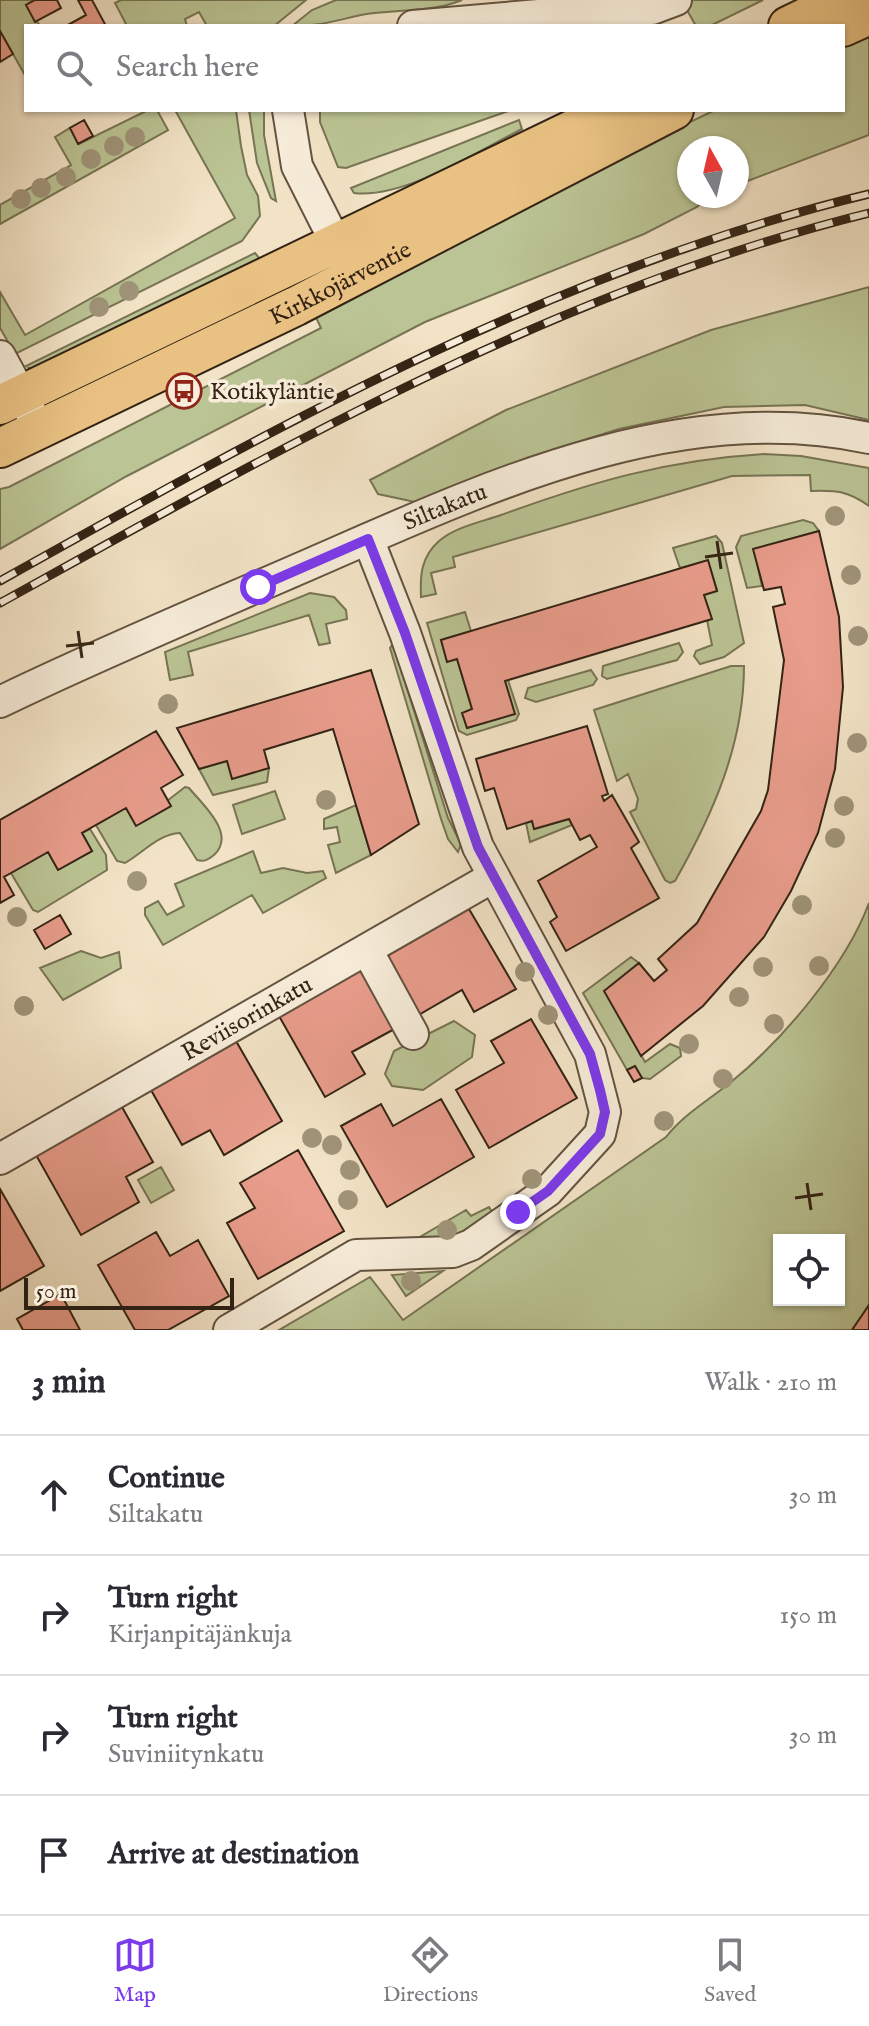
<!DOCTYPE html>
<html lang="en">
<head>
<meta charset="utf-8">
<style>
	body { margin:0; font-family:"IM FELL English",serif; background:#f2f2f3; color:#2b2b33 }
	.controls { position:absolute; right:24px; bottom:24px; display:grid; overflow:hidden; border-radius:0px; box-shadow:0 2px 6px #0004 }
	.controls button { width:72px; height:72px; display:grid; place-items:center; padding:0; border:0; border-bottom:2px solid #e1e1e2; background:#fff; color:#2b2b33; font:40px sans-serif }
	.compass { position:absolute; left:677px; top:136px; width:72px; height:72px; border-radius:50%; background:#fff; box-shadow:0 2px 6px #0004; rotate:352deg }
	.scale { position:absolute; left:24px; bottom:20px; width:210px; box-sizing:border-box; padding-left:8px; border:4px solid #332314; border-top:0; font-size:22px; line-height:28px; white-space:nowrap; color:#332314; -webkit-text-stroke:6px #f7edda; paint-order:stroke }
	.stop { position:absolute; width:24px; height:24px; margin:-18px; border:6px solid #7c3aed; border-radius:50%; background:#fff }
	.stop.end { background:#7c3aed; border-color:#fff; box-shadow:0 2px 8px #0008 }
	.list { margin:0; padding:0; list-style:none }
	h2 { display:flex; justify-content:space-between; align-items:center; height:104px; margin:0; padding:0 32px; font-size:34px }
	h2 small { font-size:26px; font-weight:400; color:#7c7c81 }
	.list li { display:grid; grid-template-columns:52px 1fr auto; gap:24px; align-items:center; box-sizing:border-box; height:120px; padding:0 32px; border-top:2px solid #e1e1e2 }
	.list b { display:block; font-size:30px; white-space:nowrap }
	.list p { margin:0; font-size:26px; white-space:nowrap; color:#7c7c81 }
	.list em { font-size:26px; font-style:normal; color:#7c7c81 }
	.icon { flex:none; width:44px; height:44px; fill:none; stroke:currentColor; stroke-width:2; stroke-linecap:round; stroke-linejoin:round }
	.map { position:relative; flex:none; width:869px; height:1330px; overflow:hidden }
	.search { position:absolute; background:#fff; box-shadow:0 2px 6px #0004; left:24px; right:24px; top:24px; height:88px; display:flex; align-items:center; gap:20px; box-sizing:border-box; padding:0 28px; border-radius:0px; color:#7c7c81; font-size:30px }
	.sheet { height:584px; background:#fff }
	nav { display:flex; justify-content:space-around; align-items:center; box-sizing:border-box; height:112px; border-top:2px solid #e1e1e2; background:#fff; font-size:22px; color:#7c7c81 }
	nav a { display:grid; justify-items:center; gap:4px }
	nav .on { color:#7c3aed }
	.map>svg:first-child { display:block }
</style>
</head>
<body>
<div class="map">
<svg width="869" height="1330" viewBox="0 0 869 1330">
	<rect width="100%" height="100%" fill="#f2e3c6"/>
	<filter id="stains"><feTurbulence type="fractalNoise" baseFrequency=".0025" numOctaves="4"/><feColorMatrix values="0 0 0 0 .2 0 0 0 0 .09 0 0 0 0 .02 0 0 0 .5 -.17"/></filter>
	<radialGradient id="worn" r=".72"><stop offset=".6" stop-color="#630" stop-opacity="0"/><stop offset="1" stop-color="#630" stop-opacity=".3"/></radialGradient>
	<path fill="#bbc494" stroke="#777454" stroke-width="2" fill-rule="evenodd" d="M0,0H35L26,5L40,26H26V77L0,31Z
		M121,0H306L274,26H207L199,12L185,19L187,26H127L115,3Z
		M336,0H462C430,13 395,9 361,15C334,21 321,26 292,26L312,10Z
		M688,0H763L710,26H696L683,3Z
		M869,33V135L737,185V148H689V196H709L697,207L644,234L425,322L127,476L0,549V489L9,487L321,328L310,305L715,110H843V47Z
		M148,110H157L168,130L0,224V205L71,165L55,137L70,128L79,144Z
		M175,110H236L241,146L247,175L258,196L260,216L242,241L15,354L0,328V292L25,335L235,218Z
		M249,110H264V135L276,201L271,198L257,163Z
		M320,110H511L346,168L338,167L320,122Z
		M519,120L522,129C478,151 404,199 354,193L351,188Z
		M255,253L264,264L36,371L26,366Z
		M869,287V420L805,405L724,407L619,429L527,458L415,502L378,494L370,480L506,410L711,330Z
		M764,454L801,456L869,468V506C848,491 837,490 811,491L810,475L732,476L453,557L455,567L431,573L436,594L421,597C420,575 421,557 439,541C455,527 481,522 501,515C592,482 666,460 764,454Z
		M803,520L813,523L819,531L754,549L762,586L747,588L736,547L741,536Z
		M716,536L722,543L744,643L724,657L700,664L694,656L696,651L712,645L707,620L711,619L704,595L717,590L708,561L680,568L673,548Z
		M310,593L334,597L346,610L347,619L326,624L330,643L319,645L309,615L188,652L193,675L170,680L165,652Z
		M465,612L471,631L441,640L447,661L457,659L472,709L463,713L467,728L514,714L505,681L508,680L519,714L516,720L467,735L459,731L427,623Z
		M679,643L683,652L677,660L607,679L602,676L603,666Z
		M393,644L448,818L461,844L458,852L448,839L441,819L390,648Z
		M731,666H744C744,744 713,814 675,881L670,883L665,880L630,812L636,809L638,799L628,774L617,781L594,710Z
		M591,670L597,679L593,685L536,702L525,698L528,688Z
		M227,761L269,768L267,782L213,795L199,769Z
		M185,787L189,788C202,804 237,834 214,855C208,860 204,862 197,860L180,833C158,834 143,853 125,863L117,861L96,825L126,808L136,825Z
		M275,791L285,819L242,834L233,805Z
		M356,805L371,855L336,873L328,845L340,842L337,827L324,829V819Z
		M569,819L572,825L530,842L526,823L532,821L535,829Z
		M90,829L106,855L107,870L38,912L33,910L11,873L48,852L58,870L92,851L82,833Z
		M253,851L261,873L283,868L307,873L323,871L326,878L263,913L252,895L163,945L145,915V908L158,901L167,915L184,906L175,884Z
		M869,903V1305L852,1330H279L370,1277L403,1320L666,1137C684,1114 709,1100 731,1082C783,1040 846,965 869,903ZM779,1240H839V1300H779Z
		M81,951L101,958L119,952L121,968L63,1000L40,968Z
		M631,957L639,963L605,991L645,1062L670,1044L680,1048L681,1056L650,1079L642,1078L635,1066L627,1070L583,993Z
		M454,1021L475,1035L472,1057L423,1090L392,1086L385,1074L394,1051Z
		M161,1167L174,1190L151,1203L138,1180Z
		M489,1207L494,1215L462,1237L422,1242L420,1237L466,1210L471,1216Z
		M443,1271L406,1296L392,1275Z"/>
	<path fill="#e99d8c" stroke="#332314" stroke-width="2" d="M35,0H57L61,8L35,22L26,5Z
		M78,0H92L106,26H66L86,15Z
		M0,31L13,54L0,62Z
		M84,120L93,136L78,144L70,128Z
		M819,531L839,617L843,687L835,769L818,833L791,891L764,937L703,1006L641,1056L604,991L639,963L654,981L667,970L658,959L697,923L761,811L768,790L784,660L773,607L785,604L781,587L764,590L753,549Z
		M708,560L717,591L704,595L712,619L505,681L515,714L467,728L462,713L472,709L457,659L447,662L441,640Z
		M371,670L419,824L371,855L333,729L264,750L269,768L232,779L227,761L199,769L177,728Z
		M587,726L608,794L602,796L604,801L612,795L639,842L631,848L659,898L566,951L550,922L557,917L538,881L597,847L590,835L580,840L569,819L534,829L532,821L507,829L494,788L485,791L476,759Z
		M156,731L183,775L161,788L171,806L136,826L126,808L82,833L92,851L58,870L48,852L11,873L4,877L14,895L0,903V820Z
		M469,909L516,989L474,1012L462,990L415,1017L382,959Z
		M60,915L71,934L45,949L34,930Z
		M367,967L400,1026L352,1052L365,1074L325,1097L279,1016Z
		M531,1019L577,1098L489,1148L456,1090L504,1063L491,1041Z
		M236,1041L282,1121L224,1155L210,1130L182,1145L151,1090Z
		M635,1066L642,1078L634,1082L627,1070Z
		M441,1099L474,1157L387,1207L341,1126L381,1104L393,1126Z
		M122,1107L153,1162L126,1177L139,1202L81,1235L36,1155Z
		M298,1150L344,1231L258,1279L227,1223L255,1208L240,1183Z
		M0,1189L44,1266L0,1291Z
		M156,1232L170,1256L198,1240L229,1296L168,1330H135L98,1265Z
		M61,1294L80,1330H23L17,1319Z
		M869,1305V1330H852Z"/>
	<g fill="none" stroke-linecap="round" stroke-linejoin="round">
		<defs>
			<g id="minor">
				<path d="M413,26L607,9H652L676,0"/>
				<path d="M288,110L297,166L346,263"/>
				<path d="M0,356L31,413"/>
				<path id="s1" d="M0,702C97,655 195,614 294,571C472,494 671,395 869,438"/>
				<path d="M367,950L413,1034"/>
				<path id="s2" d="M0,1159L493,877"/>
				<path d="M229,1330L356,1255L453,1252L471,1245L548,1191L600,1134L605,1112L590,1054L478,847L405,633L368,539"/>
			</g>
			<g id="major">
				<path d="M788,26L842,0"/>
				<path d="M843,27L869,15"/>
				<path d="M0,405L613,110"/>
				<path id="s3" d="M0,448L296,306L674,110"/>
			</g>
		</defs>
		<use href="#minor" stroke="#635340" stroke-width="34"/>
		<use href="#major" stroke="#332314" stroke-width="42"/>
		<use href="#minor" stroke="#f7edda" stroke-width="30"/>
		<use href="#major" stroke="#e9c283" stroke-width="38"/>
		<defs>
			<path id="rail" d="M0,581C277,426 557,269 869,194
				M0,603C279,449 557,290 869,213"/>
		</defs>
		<use href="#rail" stroke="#332314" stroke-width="9"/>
		<use href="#rail" stroke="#f7edda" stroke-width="6" stroke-dasharray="18" stroke-linecap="butt"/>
	</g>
	<g fill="#a09479">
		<circle cx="135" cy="137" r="10"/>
		<circle cx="114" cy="146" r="10"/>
		<circle cx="91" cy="159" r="10"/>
		<circle cx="66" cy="177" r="10"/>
		<circle cx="41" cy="188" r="10"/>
		<circle cx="21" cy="199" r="10"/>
		<circle cx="129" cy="291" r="10"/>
		<circle cx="99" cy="307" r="10"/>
		<circle cx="835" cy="516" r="10"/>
		<circle cx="851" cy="575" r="10"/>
		<circle cx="858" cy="636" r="10"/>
		<circle cx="168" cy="704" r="10"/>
		<circle cx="857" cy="743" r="10"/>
		<circle cx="326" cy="800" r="10"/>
		<circle cx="844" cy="806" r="10"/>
		<circle cx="835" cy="838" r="10"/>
		<circle cx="137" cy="881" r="10"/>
		<circle cx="802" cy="905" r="10"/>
		<circle cx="17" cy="917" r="10"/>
		<circle cx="819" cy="966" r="10"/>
		<circle cx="763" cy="967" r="10"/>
		<circle cx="525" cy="972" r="10"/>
		<circle cx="739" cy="997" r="10"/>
		<circle cx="24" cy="1006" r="10"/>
		<circle cx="548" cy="1015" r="10"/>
		<circle cx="774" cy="1024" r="10"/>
		<circle cx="689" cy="1044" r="10"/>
		<circle cx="723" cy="1079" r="10"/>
		<circle cx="664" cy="1121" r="10"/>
		<circle cx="312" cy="1138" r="10"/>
		<circle cx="332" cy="1145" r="10"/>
		<circle cx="350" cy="1170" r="10"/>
		<circle cx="532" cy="1179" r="10"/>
		<circle cx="348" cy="1200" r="10"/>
		<circle cx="447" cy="1230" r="10"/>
		<circle cx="411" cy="1281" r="10"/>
	</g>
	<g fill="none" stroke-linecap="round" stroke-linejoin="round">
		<path stroke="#7c3aed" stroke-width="10" d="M258,587L368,539L405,633L478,847L590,1054L600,1090L605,1112L600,1134L548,1191L518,1212"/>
	</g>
	<path fill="none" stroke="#332314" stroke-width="3" d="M717,541L721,569M705,557L733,553M78,631L82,658M66,646L94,643M807,1183L811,1210M795,1198L823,1194"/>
	<defs>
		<symbol id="bus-ring" viewBox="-11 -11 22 22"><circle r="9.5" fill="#f7edda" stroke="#8f2418" stroke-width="1.5"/><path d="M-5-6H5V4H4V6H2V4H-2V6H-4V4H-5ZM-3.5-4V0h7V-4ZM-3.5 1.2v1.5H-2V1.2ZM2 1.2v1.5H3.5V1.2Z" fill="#8f2418"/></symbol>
	</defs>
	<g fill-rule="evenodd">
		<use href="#bus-ring" x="164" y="371" width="40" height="40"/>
	</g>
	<g text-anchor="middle" stroke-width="7" stroke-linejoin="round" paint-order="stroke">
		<g font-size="24" fill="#332314" stroke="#f7edda">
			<text dy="8" stroke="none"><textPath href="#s3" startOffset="378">Kirkkojärventie</textPath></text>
			<text dy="8" stroke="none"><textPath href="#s1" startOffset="486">Siltakatu</textPath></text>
			<text dy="8" stroke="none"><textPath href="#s2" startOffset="284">Reviisorinkatu</textPath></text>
		</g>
		<g font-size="24" fill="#332314" stroke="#f7edda" text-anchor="start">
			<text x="210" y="399">Kotikyläntie</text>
		</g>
	</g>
	<rect width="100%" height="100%" filter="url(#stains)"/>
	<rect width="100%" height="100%" fill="url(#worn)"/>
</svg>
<div class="controls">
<button><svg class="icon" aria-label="locate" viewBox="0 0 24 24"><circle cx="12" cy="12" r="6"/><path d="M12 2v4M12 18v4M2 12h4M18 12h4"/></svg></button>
</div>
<svg class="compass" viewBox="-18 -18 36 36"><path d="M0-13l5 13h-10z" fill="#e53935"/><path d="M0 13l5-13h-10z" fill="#7c7c81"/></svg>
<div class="scale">50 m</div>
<div class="stop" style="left:258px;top:587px"></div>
<div class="stop end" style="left:518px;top:1212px"></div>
<div class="search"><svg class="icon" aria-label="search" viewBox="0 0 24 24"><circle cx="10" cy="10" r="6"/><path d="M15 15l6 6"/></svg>Search here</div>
</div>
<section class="sheet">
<h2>3 min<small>Walk · 210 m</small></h2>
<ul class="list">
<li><svg class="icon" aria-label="ahead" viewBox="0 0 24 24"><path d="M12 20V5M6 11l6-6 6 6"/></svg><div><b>Continue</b><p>Siltakatu</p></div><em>30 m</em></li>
<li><svg class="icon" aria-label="right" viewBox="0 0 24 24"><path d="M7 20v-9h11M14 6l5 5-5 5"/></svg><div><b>Turn right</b><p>Kirjanpitäjänkuja</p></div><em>150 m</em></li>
<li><svg class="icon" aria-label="right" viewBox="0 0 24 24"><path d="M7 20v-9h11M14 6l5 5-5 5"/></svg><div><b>Turn right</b><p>Suviniitynkatu</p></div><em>30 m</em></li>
<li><svg class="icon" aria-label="arrive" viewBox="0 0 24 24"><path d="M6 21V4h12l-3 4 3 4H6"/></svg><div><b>Arrive at destination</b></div></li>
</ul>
</section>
<nav>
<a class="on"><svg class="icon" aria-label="map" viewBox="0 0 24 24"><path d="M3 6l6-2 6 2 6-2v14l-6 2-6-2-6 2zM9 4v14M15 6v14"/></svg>Map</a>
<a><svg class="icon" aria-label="directions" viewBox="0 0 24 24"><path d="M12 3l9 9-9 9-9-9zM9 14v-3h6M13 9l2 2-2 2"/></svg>Directions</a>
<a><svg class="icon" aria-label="saved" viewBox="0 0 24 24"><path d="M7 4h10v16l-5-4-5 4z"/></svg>Saved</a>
</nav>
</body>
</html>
